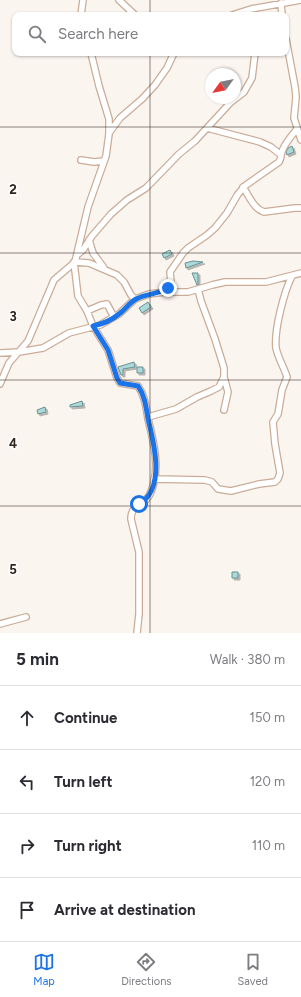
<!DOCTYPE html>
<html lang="en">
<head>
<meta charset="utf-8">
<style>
	body { margin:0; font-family:Figtree,sans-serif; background:#f2f2f3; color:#2b2b33 }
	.compass { position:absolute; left:205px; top:68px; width:36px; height:36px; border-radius:50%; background:#fff; box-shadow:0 1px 3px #0004; rotate:237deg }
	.stop { position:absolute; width:12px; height:12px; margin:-9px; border:3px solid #1a73e8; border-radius:50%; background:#fff }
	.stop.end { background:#1a73e8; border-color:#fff; box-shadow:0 1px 4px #0008 }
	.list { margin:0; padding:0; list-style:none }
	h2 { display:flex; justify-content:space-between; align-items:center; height:52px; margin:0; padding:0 16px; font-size:17px }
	h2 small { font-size:13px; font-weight:400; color:#7c7c81 }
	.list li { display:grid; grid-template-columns:26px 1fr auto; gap:12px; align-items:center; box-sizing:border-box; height:64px; padding:0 16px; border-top:1px solid #e1e1e2 }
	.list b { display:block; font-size:15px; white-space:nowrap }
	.list em { font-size:13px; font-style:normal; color:#7c7c81 }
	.icon { flex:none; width:22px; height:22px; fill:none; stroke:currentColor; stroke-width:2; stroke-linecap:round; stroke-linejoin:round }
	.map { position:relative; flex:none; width:301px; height:633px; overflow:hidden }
	.search { position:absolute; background:#fff; box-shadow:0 1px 3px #0004; left:12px; right:12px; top:12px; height:44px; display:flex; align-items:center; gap:10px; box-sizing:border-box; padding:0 14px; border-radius:8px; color:#7c7c81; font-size:15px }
	.sheet { height:308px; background:#fff }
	nav { display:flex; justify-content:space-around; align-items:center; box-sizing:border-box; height:56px; border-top:1px solid #e1e1e2; background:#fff; font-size:11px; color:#7c7c81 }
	nav a { display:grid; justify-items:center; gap:2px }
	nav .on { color:#1a73e8 }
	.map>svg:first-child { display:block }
</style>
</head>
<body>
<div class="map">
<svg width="301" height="633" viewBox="0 0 301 633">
	<defs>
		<filter id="shadow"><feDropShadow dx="2" dy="2" stdDeviation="0" flood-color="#0004"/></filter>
	</defs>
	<rect width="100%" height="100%" fill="#fbf5f0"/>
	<path fill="#add9da" stroke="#679191" filter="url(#shadow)" d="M292,146L294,152L287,155L286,152L288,148Z
		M170,250L172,254L164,258L162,254Z
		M193,261L203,262L186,268L185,263Z
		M192,273H198V285H197Z
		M148,302L151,307L142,313L139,308Z
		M134,362L135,367L123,369V375H121L118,367Z
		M137,367H143V373H137Z
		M82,401L83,406L70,407V405Z
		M45,407L46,412L38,414L37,410Z
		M232,572H238V578H232Z"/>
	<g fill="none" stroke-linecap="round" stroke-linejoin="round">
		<defs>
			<path id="minor" d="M119,0L135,15
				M281,3L282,15
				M81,15L83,0
				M232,15L251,9L301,0
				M286,39L295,87L296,97L294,118L301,140
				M207,128L260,142L271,147L281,155
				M109,133L120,118L142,99L155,85L167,68L174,53
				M81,160L94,162L104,161
				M243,187C249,196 254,209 264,212L295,208H301
				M89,240L93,253L104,268
				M77,255L83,250L92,236L111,214L127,200L146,188L179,154L195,141L231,102L244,92L252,78L255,53
				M74,262L78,296L87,311L93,326L108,350L117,378L120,383L138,386C145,396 146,407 148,419C154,443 161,470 150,494C144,507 131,503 131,519L139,552V614L137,633
				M75,262L89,263L117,275L124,282L131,295L135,299
				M165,292L171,282L170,272L183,253L188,248L207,235L215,228L227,213L238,194L246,185L279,162C282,158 280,154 283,149C286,142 292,135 297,129
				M87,311L101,305L107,304L114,317
				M0,353L19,352L43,348L69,333L100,325L119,314L135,299L149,294L165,292H188L212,285L225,282H266L301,273
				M0,384L9,363L28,341L54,280L75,262L88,207L106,156L109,134V119L99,86L91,53
				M224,410L228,392L224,377
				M148,417L176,409L197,397L211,391L219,387L224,377V368L215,339L201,301L198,289
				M154,479L205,480L212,482L218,489L231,491L259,484L275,482L278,479L280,473L275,444L273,422L278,414L282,390L287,377C284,367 278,358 276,348C274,330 284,292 292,276
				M0,624L26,617"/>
		</defs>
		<use href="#minor" stroke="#caac97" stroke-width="8"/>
		<use href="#minor" stroke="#fff" stroke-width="5.5"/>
	</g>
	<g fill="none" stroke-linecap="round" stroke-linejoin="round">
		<path stroke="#1a73e8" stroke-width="5" d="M139,504C166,489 154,443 148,419C146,407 145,396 138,386L120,383L117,378L108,350L93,326C102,324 112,320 119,314C125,310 129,303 136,299C145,294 163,293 168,288"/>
	</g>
	<path fill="none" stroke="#30251d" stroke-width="1" stroke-opacity="0.55" d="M150,0V15M150,53V633M0,127H301M0,253H301M0,380H301M0,506H301"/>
	<g font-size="13" text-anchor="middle" font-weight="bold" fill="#30251d" stroke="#fff" stroke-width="3" stroke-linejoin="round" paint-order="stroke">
		<text x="13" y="194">2</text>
		<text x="13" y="321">3</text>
		<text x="13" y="448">4</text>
		<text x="13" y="574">5</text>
	</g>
</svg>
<svg class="compass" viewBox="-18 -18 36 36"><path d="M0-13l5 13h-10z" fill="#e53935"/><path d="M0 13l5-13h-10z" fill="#7c7c81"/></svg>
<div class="stop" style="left:139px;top:504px"></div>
<div class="stop end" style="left:168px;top:288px"></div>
<div class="search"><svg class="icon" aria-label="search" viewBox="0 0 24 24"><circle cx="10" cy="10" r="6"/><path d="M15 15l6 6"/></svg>Search here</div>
</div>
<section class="sheet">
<h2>5 min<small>Walk · 380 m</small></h2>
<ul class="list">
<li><svg class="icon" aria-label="ahead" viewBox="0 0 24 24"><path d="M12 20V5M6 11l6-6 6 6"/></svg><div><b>Continue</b></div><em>150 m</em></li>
<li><svg class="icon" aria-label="left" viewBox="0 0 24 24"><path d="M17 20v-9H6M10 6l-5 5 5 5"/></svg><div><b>Turn left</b></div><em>120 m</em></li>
<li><svg class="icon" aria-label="right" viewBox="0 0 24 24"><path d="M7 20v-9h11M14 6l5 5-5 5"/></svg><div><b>Turn right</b></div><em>110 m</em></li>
<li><svg class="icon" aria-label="arrive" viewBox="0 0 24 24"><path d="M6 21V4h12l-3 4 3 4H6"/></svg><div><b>Arrive at destination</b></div></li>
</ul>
</section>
<nav>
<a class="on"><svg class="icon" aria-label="map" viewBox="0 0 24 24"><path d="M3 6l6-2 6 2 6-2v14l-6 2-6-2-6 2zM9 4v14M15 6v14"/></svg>Map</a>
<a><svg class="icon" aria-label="directions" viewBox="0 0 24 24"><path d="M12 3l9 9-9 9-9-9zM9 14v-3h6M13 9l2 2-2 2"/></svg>Directions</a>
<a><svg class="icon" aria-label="saved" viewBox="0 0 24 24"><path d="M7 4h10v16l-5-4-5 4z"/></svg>Saved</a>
</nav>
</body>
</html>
